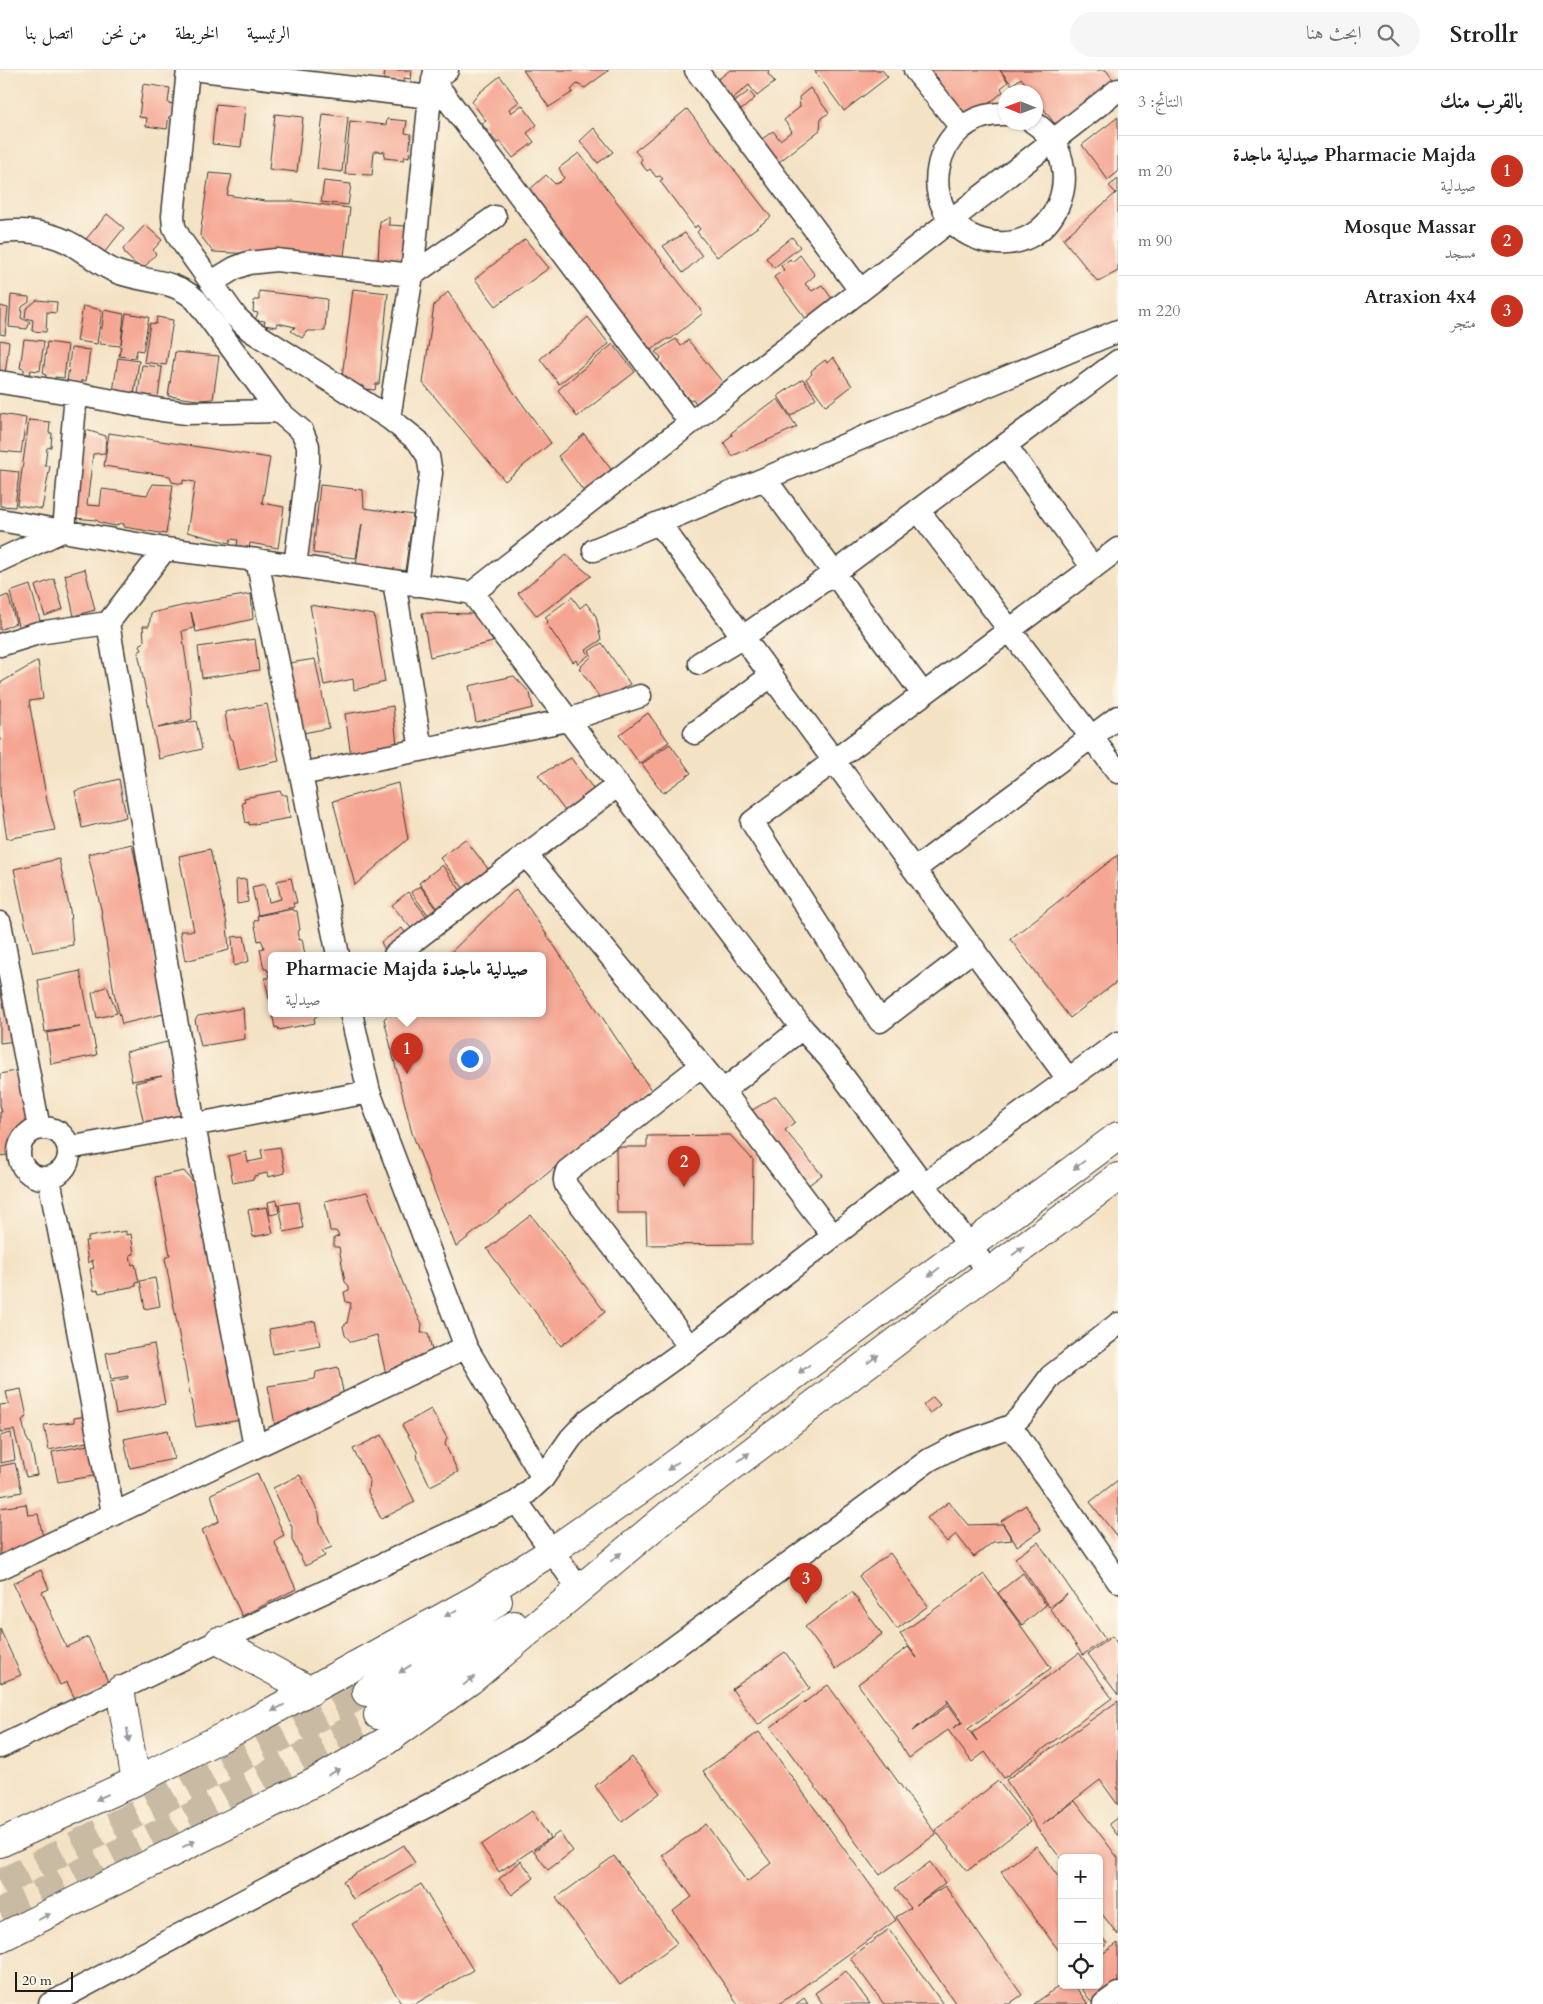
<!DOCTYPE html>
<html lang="ar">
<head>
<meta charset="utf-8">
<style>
	body { margin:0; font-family:Cardo,Amiri,serif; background:#f6f6f6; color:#222; direction:rtl }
	.controls { position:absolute; right:15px; bottom:15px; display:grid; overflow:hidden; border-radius:8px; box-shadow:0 1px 4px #0004 }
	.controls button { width:45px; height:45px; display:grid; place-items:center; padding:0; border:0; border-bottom:1px solid #e0e0e0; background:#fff; color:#222; font:25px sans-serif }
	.compass { position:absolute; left:998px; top:15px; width:45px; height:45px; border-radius:50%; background:#fff; box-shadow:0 1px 4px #0004; rotate:271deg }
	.scale { position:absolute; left:15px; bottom:12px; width:58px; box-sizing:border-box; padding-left:5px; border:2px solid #1c1c1c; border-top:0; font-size:14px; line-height:18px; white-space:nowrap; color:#1c1c1c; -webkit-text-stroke:4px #fcf5e5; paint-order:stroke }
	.you { position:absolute; left:469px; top:988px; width:18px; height:18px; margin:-12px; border:4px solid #fff; border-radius:50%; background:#1a73e8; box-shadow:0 0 0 8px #1a73e833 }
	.badge { display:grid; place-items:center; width:32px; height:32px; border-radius:50%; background:#c8321e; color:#fff; font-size:16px; font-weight:700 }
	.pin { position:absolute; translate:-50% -41px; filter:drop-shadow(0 1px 2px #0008) }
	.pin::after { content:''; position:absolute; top:26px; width:18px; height:15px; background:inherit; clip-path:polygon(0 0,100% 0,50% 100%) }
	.popup { position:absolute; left:268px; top:882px; width:278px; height:65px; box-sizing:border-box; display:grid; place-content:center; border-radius:8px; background:#fff; filter:drop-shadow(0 1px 4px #0005); font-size:16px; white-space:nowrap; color:#767676 }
	.popup b { font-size:19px; color:#222 }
	.popup::after { content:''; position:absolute; left:50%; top:100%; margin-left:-10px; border:10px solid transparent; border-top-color:#fff }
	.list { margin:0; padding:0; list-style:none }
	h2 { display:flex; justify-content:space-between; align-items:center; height:65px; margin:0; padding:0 20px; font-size:21px }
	h2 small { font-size:16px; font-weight:400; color:#767676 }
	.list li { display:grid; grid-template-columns:32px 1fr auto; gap:15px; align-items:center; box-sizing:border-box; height:70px; padding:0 20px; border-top:1px solid #e0e0e0 }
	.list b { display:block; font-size:19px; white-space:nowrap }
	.list p { margin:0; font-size:16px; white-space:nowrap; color:#767676 }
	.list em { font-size:16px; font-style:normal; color:#767676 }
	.icon { flex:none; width:28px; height:28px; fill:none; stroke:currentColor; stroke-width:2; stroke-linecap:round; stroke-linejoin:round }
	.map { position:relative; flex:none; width:1118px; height:1934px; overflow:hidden; direction:ltr }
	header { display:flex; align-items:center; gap:30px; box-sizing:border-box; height:70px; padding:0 25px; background:#fff; border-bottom:1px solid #e0e0e0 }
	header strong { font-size:24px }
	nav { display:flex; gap:28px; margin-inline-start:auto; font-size:18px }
	.search { width:350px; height:45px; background:#f6f6f6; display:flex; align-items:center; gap:12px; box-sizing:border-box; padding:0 18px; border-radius:28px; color:#767676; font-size:19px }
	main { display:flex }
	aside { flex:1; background:#fff }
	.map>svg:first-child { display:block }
</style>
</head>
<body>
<header>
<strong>Strollr</strong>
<div class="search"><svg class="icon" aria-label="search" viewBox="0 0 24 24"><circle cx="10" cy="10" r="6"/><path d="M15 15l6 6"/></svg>ابحث هنا</div>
<nav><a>الرئيسية</a><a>الخريطة</a><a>من نحن</a><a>اتصل بنا</a></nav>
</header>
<main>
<aside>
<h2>بالقرب منك<small>النتائج: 3</small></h2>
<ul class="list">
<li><span class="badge">1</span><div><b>Pharmacie Majda صيدلية ماجدة</b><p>صيدلية</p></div><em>20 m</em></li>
<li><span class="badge">2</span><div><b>Mosque Massar</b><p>مسجد</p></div><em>90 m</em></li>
<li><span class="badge">3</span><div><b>Atraxion 4x4</b><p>متجر</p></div><em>220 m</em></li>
</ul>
</aside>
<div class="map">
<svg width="1118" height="1934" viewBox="0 0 1118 1934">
	<rect width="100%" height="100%" fill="#fcf5e5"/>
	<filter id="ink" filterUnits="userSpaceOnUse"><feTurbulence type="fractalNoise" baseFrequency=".02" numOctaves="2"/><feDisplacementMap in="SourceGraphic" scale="10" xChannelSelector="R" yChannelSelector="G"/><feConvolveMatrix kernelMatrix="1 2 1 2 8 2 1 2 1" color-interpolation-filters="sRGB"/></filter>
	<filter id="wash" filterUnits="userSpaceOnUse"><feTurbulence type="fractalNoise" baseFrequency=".0096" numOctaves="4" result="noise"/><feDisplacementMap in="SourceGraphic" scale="20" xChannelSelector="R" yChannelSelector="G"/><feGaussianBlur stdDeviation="1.12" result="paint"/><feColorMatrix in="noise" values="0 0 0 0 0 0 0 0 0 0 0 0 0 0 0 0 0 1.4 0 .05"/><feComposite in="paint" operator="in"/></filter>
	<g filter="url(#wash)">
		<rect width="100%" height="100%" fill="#f4e2c5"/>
		<g id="blocks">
			<path fill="#f5a693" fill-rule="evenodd" d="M385,0H412L411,9L404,8V13L384,10Z
				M523,0H608V1L585,18L577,14L571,20L573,22L549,37Z
				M730,0H769L768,4L775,12L757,26L749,15L727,33L712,14Z
				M814,0H882L888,7L844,41Z
				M927,0H1000L1008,12L1001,18L1003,22L976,44L964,45L936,12L939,9L934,4L932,7Z
				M1000,0H1106L1115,12L1061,55L1057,53H1054L1036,28V22H1032L1021,8L1012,15Z
				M500,6L519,32L509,39L511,43L522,35L537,55L527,63L534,72L513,88L500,71L497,73L482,54L486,51L472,32L479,23Z
				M143,14L170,18L168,33L174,34L172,47L169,46L167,59L146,56L147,48L139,47Z
				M810,18L829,43L821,48L820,60L775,95L758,72L773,61L780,70L792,61L784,50L800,37L799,27Z
				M749,21L755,28L739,42L732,34Z
				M216,34L245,37L241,77L212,74Z
				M687,39L771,147L717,187L697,162L700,159L697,155L695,158L660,111L663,109L660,106L656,107L650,99L647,101L640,92L642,89L635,81Z
				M275,44L303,47L297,102L269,99Z
				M323,44L348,47L342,102L317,99Z
				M1118,47V102L1108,110L1082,75Z
				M387,49L407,51L405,63L411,64L409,87L405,86L404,90L384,88L385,82L374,81L372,105L345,104L350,51L386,55Z
				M594,58L613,82L598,93L580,71Z
				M579,83L703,243L671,269H667L651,280L527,122L546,105L555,114L560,112L564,108L559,98Z
				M209,103L232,105L227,125L265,131H294L350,138L343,194L257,184L213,182L200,165Z
				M1118,109V201L1098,212L1063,169L1116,123L1109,116Z
				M324,111L351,114L348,135L321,132Z
				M107,144L124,158L100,188L82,174Z
				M389,147V155L405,156L403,193L378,192L380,151Z
				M145,155L162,170L153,180L156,184L142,200L126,185L123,179Z
				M685,163L702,186L683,203L663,176Z
				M792,167L800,177L774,198L766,188Z
				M525,169L549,198L496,236L475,209Z
				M800,185L815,205L805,214L812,221L822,215L833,230L807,250L774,207L784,200L781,196L790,189L792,192Z
				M353,219L388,223L379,314H376L375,320L364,319L363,316L353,315V311H347V306L342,307Z
				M259,221L327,229L325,261H307L302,268L291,261L295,257L277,253V257L264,255L265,251L255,250L258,243L253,242L254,230H259Z
				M448,222L510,317L551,373L505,411L423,313L434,235Z
				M11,225L29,227V232L22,237L21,248L30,252L27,259L9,257Z
				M37,230L57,232L56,243L47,242L46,262L32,261L33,250L25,248L26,239Z
				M0,236L8,238L5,265L0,264Z
				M83,236L102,240L97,274L77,271Z
				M104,240L124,244L121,274L126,243L149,247L143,281L137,280L135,288L119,286L121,276L100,274Z
				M157,247L173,250L166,295L144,292L150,253L156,254Z
				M588,247L609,274L559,314L540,289Z
				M24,269L44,271L40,301L31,300L30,304H24V299L20,298Z
				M676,269L681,276L688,270L725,315L697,335L693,329L689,330L659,292L661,287L655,282Z
				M0,270L9,272L5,305L0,304Z
				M47,272L68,275L64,308L55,307V310L46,309V305L43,304Z
				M613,274L635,302L577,347L558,320Z
				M71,278L90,280L86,311L82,310V315L67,313Z
				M175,282L219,286L213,329L198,330L168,326Z
				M833,287L852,316L826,336L806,309L812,304L811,301L825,290L827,293Z
				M118,288L139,291L134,325L113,322Z
				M142,295L162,297L158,328L138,325Z
				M803,309L816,328L791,346L778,326Z
				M778,329L797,357L732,386L724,373L732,365L731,363L766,336L767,337Z
				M0,344L26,348L21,383L0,381Z
				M29,350L50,352L49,363H52L51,377L47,378L45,396H50L42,439L17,435Z
				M86,360L106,366L105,383L93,384L87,435L100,436L102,419L147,425L153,414L173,415L166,464L124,457V454L120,453L116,456L101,453L96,450L74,448L78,412L82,397L79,395L81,369H85Z
				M109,363L270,388L262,433L284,437L278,478L250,473L249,478L237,476L238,470L231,469L230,473L187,462L195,412L183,410V414L172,412L170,406L104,396Z
				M584,364L614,403L587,426L558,386Z
				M0,400L19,402L15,437L0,436Z
				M320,415L363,420L364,438L413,445L405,501L356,495L362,454L356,488L313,483Z
				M566,485L591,506L537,546L518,523Z
				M85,499L95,540L74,546L65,505Z
				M54,509L63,539L45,546L35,516Z
				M30,515L41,554L19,560L10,522Z
				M251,524L253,549L196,562L191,542L194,558L182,561L190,618L192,649L158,658L196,651L202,679L159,689L138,582L142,580L140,575L144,571L143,556H149L151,543L190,534Z
				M8,525L16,553L0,560V528Z
				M572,527L580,538L586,533L596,546L601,570L586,580L589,585L578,594L576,590L573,592L546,553L548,551L545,547Z
				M310,535L374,545L385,612L354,620L353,609L324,615Z
				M422,543L477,544L493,572L430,587Z
				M255,569L259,600L202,608L198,577Z
				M602,573L630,614L602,631L579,598L592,586L589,581Z
				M315,589L329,658L298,664L283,594Z
				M38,591L43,629L29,631L47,731L55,760L7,769L0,723V613Z
				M514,606L530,623L533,638L476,652L469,616Z
				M267,634L279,691L239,700L233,670L229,668L225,642Z
				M393,636L397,676L351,686L345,644Z
				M648,643L669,672L640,694L619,665Z
				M670,674L691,703L663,723L642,694Z
				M571,688L597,724L568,745L538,705Z
				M119,709L126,747L82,758L75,721Z
				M398,713L408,769L355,815L333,731Z
				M280,721L283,725H287L290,748L249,755V752L246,753L242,733L245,732L244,728Z
				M465,769L493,805L468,824L440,788Z
				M132,774L150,858L163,944L122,954L114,923L101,839L88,784Z
				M210,779L227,854L229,880L185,891L180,861H194L179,786Z
				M1118,785V911L1070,948L1010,869Z
				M59,789L70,840L73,875L33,882L25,853L14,799Z
				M442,795L464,825L440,842L419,813Z
				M291,808L297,833H293L294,837L258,845L252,817L265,814L269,832L281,829L277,811Z
				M246,809L248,832L237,834L236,810Z
				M420,816L440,843L432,850L411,822Z
				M516,819L651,1020L456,1177L412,1063L384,949L390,943H542V885H448Z
				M408,822L430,851L415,863L392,835Z
				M293,839L294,841H297L300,860L298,861L299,867V870L302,869L305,885H272V901L268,902L267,899H264L260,879L264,878L263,874L261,870L258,871L254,851L258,850L257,846Z
				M402,858L409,868L387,884L381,872Z
				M244,866L249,891L234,896L232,867Z
				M80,901L97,985L51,994L47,963L80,957L45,962L38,910Z
				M272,903V928L269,929L265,908H269L268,904Z
				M7,915L15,971L0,973V917Z
				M107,916L117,943L97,948L92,923Z
				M243,938L245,969L201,976L195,950L198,946Z
				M272,943H316L317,946L314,948L315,953L279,960L278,957L275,958Z
				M171,971L186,1045L145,1059L135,1013L162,1006L132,1011L126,982Z
				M20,1000L30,1060L27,1061L17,1075L18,1086L8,1088L7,1085L0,1086V1042H2L0,1035V1004Z
				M776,1026L795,1052L785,1060L822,1105L802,1120L766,1074L773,1067L764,1056L758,1063L744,1045Z
				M730,1065L753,1090L752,1174L647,1175L646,1143H617L616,1077H647V1066Z
				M280,1077L285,1103L268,1107L267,1103L254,1106V1109L233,1113L228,1086L246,1082L248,1092L263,1089L261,1080Z
				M184,1101L194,1113L241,1350L196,1357L165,1188L170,1185L155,1107Z
				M367,1122L410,1231L422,1254L421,1263H428L433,1285L388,1313L377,1265L351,1272L345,1265L343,1256L347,1253L351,1233L346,1232L344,1222L349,1220V1216L345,1212L339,1177H334V1168L339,1166L336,1161H330L325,1131Z
				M277,1130L279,1143L270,1145L268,1132Z
				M298,1132L303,1158L284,1162L279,1135Z
				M267,1137L273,1163L253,1167L248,1140Z
				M531,1145L605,1242L561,1276L487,1179Z
				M126,1161V1165L131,1164L134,1184L130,1185L132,1195L135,1194L139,1212L136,1213V1216L99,1223L98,1220L94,1221L90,1199L94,1198L92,1190L88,1193L85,1171H88V1167Z
				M155,1208L160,1236L145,1239L140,1211Z
				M315,1251L320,1275L273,1284L269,1259Z
				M154,1274L165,1334L116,1344L110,1312L128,1308V1306L111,1309L106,1283Z
				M338,1297L345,1331L282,1359L275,1355L268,1316L315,1309L316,1302Z
				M21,1319L27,1347L22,1350L26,1367L31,1376L37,1405L26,1407L14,1360L0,1362V1335L9,1334L6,1322Z
				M933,1327L940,1335L930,1343L923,1335Z
				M431,1339L447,1368L445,1374L458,1402L430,1416L418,1390L417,1381L402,1355Z
				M87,1346L91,1371L49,1380L44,1355L74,1352V1348Z
				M168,1360L174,1389L130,1398L124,1369Z
				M11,1363L15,1390L0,1393V1366Z
				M382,1365L415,1432L381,1449L368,1422L369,1410L353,1379Z
				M93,1374L99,1405L58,1412L52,1382Z
				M15,1393L22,1422L0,1426V1396Z
				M257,1403L284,1465L274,1471L296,1519L242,1546L202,1460L219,1451L211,1424Z
				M300,1405L319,1444L320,1453L332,1477L322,1481L325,1486L305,1496L292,1470V1457L273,1418Z
				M1118,1410V1468L1090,1432Z
				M949,1432L968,1455L1003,1454L1012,1470L993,1472L974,1487L956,1464L947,1472L927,1448Z
				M26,1434L28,1445L38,1444L43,1467L4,1486L0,1484V1438Z
				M1026,1435L1041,1460L1017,1476L1001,1451Z
				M1038,1472L1105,1569L1083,1585L1050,1539L1067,1524L1049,1537L1015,1488Z
				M890,1483L928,1536L897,1559L859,1506Z
				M41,1500L49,1519L42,1522L66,1577L88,1567L109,1614L75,1629L67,1612L60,1615L13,1513Z
				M1023,1503L1046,1535L1022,1555L998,1523Z
				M984,1504L1051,1598L968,1659L977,1671L972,1663L1079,1583L1112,1628L1004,1708L985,1682L972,1692L948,1660L909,1688L898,1671L899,1670L858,1614L908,1577L917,1588L900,1564ZM947,1630L963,1652L953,1658L961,1652L949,1635L912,1661L948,1633Z
				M852,1522L882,1564L836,1599L805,1557Z
				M0,1559L21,1605L1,1613L0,1611Z
				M1112,1566L1118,1575V1625L1088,1584Z
				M785,1582L810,1618L758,1655L732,1619Z
				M828,1615L936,1764L880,1805L771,1657Z
				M1118,1631V1735L1100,1710L1042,1755L1075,1731L1118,1788V1865L1099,1840V1788H1062V1790L1037,1758L1006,1710Z
				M759,1662L896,1850L779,1934H738L673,1841L692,1827L662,1785L706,1754L747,1812L771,1793L703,1701Z
				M632,1687L660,1723L622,1752L595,1716Z
				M998,1711L1030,1752L967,1801L935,1760Z
				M532,1741L550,1768L499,1802L481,1775Z
				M1118,1747V1766L1109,1754Z
				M559,1762L573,1781L548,1800L534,1781Z
				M404,1775L415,1793L353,1829L343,1811Z
				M1036,1776L1062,1812V1885L1001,1802Z
				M614,1786L677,1873L620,1915L556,1828Z
				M521,1791L534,1808L512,1825L499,1809Z
				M930,1792L945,1813L915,1835L945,1816L1022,1925L1009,1934H956L896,1847L911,1838L895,1818Z
				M421,1814L473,1900L415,1934H402L352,1854Z
				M889,1859L943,1934H884L850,1888Z
				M1099,1863L1107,1874L1099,1880Z
				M1118,1873V1916L1093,1934L1079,1915H1099V1886Z
				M846,1901L870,1934H823L815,1923Z
				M1062,1914L1074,1915L1088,1934H1034Z
				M804,1928L808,1934H796Z"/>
		</g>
	</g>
	<g filter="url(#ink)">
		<use href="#blocks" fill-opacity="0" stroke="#3c3a35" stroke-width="1"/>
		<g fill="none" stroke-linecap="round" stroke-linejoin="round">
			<path stroke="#c9baa3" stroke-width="28" stroke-dasharray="28 14" stroke-linecap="butt" d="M0,1814L153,1735L366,1622
				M0,1843L164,1761L378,1645"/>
			<defs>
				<path id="minor" d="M188,0L173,146L174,157L180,169L236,247L250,260L389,348L418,371L428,386L431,403L416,515
					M201,0L430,27
					M447,0L433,10L690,352
					M696,0L860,220
					M915,0L961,57
					M1006,44C930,41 910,148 982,170C1054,192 1096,94 1033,52
					M0,162C28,159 57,163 81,180C93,188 104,197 117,202C146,213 172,208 196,230L278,341L302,361L308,376V395L295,496
					M212,212L235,198L248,193L276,190L412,205L495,147
					M0,312L76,324L162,340L187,343L278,341
					M389,348L412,205L430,27L435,1
					M1006,376L1093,498
					M765,409L923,624
					M918,440L1118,702
					M0,450L165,479L257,490L472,523L802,958L830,989L989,1202
					M659,453L1069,1010
					M165,479L108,553L194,1055L255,1377
					M594,480L1118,261
					M0,490L64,460L76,324
					M257,490L338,885
					M394,511L421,680
					M472,523L1118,20
					M0,575L38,563L108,553
					M700,593L743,567L834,503L1118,291
					M695,663L772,605
					M301,704L568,650L640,626
					M526,785L723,1021L833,1166
					M915,799L1118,647
					M0,853L39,1058
					M974,879L880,951L752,752L1118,479
					M395,885L618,715
					M351,943L369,1022L466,1277L543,1408
					M723,1021L802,958
					M19 1083a25 25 0 1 1 50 0a25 25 0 1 1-50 0Z
					M69,1078L369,1022
					M49,1108L113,1443
					M923,1115L1118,973
					M690,1277L568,1118C564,1112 564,1108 567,1101L701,996
					M1011,1356L1118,1511
					M517,1432L579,1519
					M0,1498L466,1277
					M0,1677L219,1571L517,1432L543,1408L571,1368L588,1350L690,1277L915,1103
					M50,1934L326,1787L439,1730L528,1680L619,1618L929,1390L960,1374L1011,1356L1023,1344L1051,1306L1118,1254
					M1104,1934L1118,1924"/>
				<path id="trunk" d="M219,1571L311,1621
					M120,1620L136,1711
					M366,1622L432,1582L498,1531
					M378,1645L410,1627L514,1555
					M0,1773L136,1711L256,1650L478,1528L552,1481L641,1419L1118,1066
					M0,1868L315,1712L386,1671L471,1610L667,1446L938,1240L1118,1107"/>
			</defs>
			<use href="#minor" stroke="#3c3a35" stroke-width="25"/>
			<use href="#trunk" stroke="#3c3a35" stroke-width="30"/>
			<use href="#minor" stroke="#fff" stroke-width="22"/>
			<use href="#trunk" stroke="#fff" stroke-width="28"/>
		</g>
		<defs><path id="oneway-solid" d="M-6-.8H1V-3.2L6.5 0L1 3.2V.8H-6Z" transform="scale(1.25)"/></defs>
		<g fill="#999">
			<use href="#oneway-solid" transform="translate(1079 1095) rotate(143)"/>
			<use href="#oneway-solid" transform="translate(1018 1181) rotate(-36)"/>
			<use href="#oneway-solid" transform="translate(934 1202) rotate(143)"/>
			<use href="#oneway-solid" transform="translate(873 1289) rotate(-37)"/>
			<use href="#oneway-solid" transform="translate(804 1299) rotate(143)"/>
			<use href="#oneway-solid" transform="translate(744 1387) rotate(-37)"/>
			<use href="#oneway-solid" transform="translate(673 1396) rotate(143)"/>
			<use href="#oneway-solid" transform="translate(616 1487) rotate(-40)"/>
			<use href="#oneway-solid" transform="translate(451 1543) rotate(151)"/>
			<use href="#oneway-solid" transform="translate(405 1599) rotate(147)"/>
			<use href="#oneway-solid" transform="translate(469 1611) rotate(-37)"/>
			<use href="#oneway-solid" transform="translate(278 1638) rotate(152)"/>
			<use href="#oneway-solid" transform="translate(128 1665) rotate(81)"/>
			<use href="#oneway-solid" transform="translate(334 1702) rotate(-29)"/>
			<use href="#oneway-solid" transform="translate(102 1727) rotate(155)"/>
			<use href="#oneway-solid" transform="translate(189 1774) rotate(-26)"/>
			<use href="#oneway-solid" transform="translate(44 1847) rotate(-26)"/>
		</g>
	</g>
</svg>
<div class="controls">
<button>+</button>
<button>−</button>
<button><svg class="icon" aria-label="locate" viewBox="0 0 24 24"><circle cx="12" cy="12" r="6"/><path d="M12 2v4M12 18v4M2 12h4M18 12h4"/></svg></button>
</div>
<svg class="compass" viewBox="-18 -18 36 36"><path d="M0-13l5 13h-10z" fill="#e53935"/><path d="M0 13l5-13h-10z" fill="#767676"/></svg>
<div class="scale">20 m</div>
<div class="you"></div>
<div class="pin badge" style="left:407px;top:1004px">1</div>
<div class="popup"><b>Pharmacie Majda صيدلية ماجدة</b>صيدلية</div>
<div class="pin badge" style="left:684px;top:1117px">2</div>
<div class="pin badge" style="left:806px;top:1534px">3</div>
</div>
</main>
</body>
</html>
